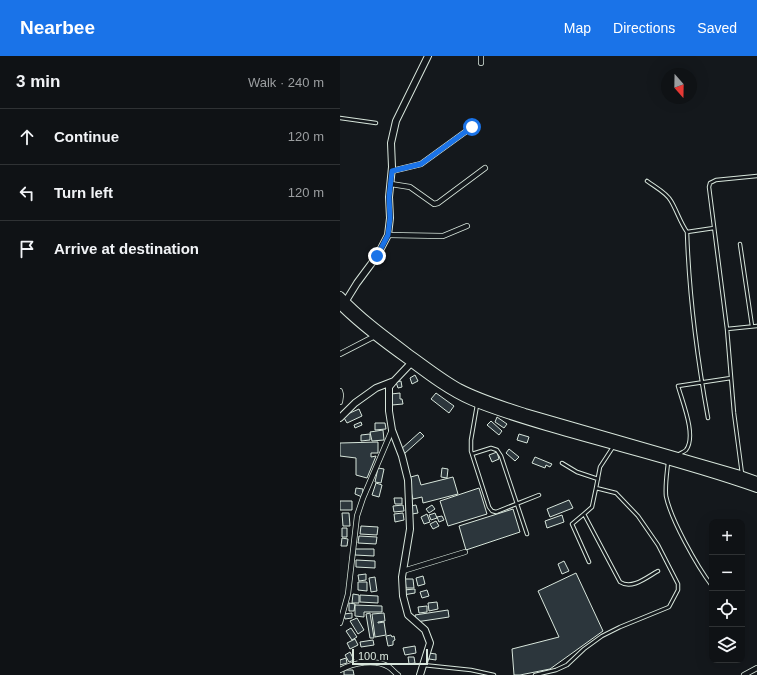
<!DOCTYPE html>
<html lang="en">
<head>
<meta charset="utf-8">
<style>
	body { margin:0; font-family:Helvetica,sans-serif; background:#1d2022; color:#f1f3f6 }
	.controls { position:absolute; right:12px; bottom:12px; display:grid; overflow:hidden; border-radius:8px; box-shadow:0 4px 16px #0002 }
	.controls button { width:36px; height:36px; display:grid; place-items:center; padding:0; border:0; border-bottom:1px solid #2f3234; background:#0f1215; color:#f1f3f6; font:20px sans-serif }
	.compass { position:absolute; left:321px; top:12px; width:36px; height:36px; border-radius:50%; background:#0f1215; box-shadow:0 4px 16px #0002; rotate:160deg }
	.scale { position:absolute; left:12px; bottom:10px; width:76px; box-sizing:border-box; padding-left:4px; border:2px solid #d8e6dc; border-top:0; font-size:11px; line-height:14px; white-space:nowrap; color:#d8e6dc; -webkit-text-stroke:3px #14181c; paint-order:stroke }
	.stop { position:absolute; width:12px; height:12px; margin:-9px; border:3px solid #1a73e8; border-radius:50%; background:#fff }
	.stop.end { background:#1a73e8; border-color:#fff; box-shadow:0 1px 4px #0008 }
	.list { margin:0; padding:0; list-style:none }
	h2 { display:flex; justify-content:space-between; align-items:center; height:52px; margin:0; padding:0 16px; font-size:17px }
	h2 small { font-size:13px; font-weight:400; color:#9b9ea0 }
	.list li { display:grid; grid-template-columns:26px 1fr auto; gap:12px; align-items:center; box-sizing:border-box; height:56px; padding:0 16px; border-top:1px solid #2f3234 }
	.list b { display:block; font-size:15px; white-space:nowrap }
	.list em { font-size:13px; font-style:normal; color:#9b9ea0 }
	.icon { flex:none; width:22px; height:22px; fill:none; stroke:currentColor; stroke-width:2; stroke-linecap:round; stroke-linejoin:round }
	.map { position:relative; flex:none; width:417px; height:619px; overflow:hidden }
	header { display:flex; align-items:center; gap:24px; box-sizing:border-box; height:56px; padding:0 20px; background:#1a73e8; color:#fff }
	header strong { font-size:19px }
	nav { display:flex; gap:22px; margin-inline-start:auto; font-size:14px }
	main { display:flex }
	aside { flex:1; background:#0f1215 }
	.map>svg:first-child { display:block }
</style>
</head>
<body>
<header>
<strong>Nearbee</strong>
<nav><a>Map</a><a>Directions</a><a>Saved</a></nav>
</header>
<main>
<aside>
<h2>3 min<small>Walk · 240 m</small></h2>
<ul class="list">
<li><svg class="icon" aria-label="ahead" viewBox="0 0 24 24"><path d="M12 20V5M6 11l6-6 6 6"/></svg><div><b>Continue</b></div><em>120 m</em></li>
<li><svg class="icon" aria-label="left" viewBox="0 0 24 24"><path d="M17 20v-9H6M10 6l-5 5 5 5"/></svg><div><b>Turn left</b></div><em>120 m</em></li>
<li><svg class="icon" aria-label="arrive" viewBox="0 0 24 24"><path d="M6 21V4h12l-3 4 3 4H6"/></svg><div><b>Arrive at destination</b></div></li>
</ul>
</aside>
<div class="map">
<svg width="417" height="619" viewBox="0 0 417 619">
	<rect width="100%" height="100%" fill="#14181c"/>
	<path fill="#2c363c" stroke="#d8e6dc" d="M75,319L78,325L72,328L70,322Z
		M61,325L62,331L58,332L56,326Z
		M60,337V343H62L63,348L52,349L51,338Z
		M96,337L114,350L109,357L91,343Z
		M19,353L22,360L7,367L3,360Z
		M157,361L167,368L164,372L155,366Z
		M151,365L162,375L159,379L147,369Z
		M21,366L22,369L15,372L14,369Z
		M35,367H45L46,373L35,374Z
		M43,374L44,384L32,385L30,376Z
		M80,376L84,380L64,398L60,394Z
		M30,378V384L21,385V379Z
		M179,378L189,381L187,387L177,384Z
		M38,386V397H31V401L36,400L27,422L16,419V402L0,400V387Z
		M169,393L179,401L175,405L166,397Z
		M157,396L159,403L152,406L149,399Z
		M195,401L212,408L210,411L206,409L205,412L192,407Z
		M38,412L44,413L41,427L35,426Z
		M102,412L108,413L107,422L101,421Z
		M78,419L81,429L113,421L118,438L83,447L82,441L73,443L67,422Z
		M36,427L42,429L39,441L32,439Z
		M16,432L23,433L22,441L15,438Z
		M139,432L147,458L108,470L100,445Z
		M54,442H62V448H55Z
		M229,444L233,452L210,461L207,453Z
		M0,445H12V454H0Z
		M63,449L64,455L54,456L53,450Z
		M76,449L78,457L72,458L70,450Z
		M92,449L95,453L89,457L86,453Z
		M173,453L180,476L126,494L119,470Z
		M2,457H9L10,470H3Z
		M63,457L64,464L55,466L54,458Z
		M95,457L97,462L91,464L89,459Z
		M87,458L90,466L84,468L81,461Z
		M222,459L224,466L207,472L205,465Z
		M102,460L104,464L99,466L97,461Z
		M96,465L99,470L93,473L90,468Z
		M21,470L38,471L37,479L20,478Z
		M2,472H7V481H2Z
		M19,480L37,481L36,488L18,487Z
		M2,482L8,483L7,490H1Z
		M15,493H34V500L15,499Z
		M16,504L35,505V512L16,511Z
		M224,505L229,515L222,518L218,508Z
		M236,517L263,575L210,613L180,619H174L172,593L219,581L198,535Z
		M26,518V524L19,525L18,519Z
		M83,520L85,528L78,530L76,522Z
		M35,521L37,535L31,536L29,522Z
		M65,523H73L74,532H66Z
		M18,526H27V535L18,534Z
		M75,533V537L63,539V534Z
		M87,534L89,540L82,542L80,536Z
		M13,538L19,539V547H12Z
		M20,539L38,540V547L20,546Z
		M97,546L98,553L89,555L88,547Z
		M9,547L15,548L14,555H9Z
		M15,549L42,550V556H24V561L15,560Z
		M87,550V556L79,557L78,551Z
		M108,554L109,561L76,566L75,559Z
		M12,557V562L5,563L4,558Z
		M30,557L34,582H30L26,558Z
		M44,557L45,565L38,566V567L44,566L46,579L35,581L32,558Z
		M17,562L24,574L18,578L10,565Z
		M11,572L17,581L12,584L6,575Z
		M51,579L52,581L54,580L55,584L53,585V589L48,590L46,580Z
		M15,583L18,589L10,593L7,587Z
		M33,584L34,589L21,591L20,586Z
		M75,590L76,597L65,599L63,592Z
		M10,596L14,604L9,606L5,599Z
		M89,597L96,598V604L89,603Z
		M68,601H74L75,607L69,608Z
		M6,602L7,607L0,609V604Z
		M4,614H13L14,619H4Z"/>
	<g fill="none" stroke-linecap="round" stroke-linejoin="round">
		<defs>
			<path id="lane" d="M0,62L36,67
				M307,125C315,131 327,137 331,145C337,155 340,166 347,176
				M400,188L412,270
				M387,273L417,270
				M137,349L131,384V395L149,451L152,455L156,456L199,439
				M368,362C357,301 349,238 347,176L374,172
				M132,398L151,392L157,394L161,400L187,478
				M338,399C340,397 344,396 346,394C357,380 342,345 338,330L391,322
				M328,406C327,417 325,429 326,440C331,464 357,510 372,530
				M222,407L237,416L258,423
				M402,418L394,357L387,273L369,131L370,127L376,124L417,120
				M256,432L252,451L244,458L280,526C292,534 307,521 318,515
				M244,458L232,468L249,506
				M83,609L131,614L154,619
				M195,619L216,614L227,609L244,593L262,580L280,571L329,551L338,534V528L318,489L298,460L276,437L256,432L260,411L273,391"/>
			<path id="street" d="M141,7V0
				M52,115L81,108L132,71
				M51,128L70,131L94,148L98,147L145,112
				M48,179L103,180L127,170
				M0,298L35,280
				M0,335L1,339L0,346
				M63,515L125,496
				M0,567L8,538L17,460L23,442L52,374
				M0,614C13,607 35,602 49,611C52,613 55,617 58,619
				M404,619L417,612"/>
			<path id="secondary" d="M4,248L17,227L37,200L48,179L50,162L49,141L52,111L51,87L56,65L88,0
				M54,325L49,331V355L52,374L62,400L68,424L70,473L62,521L63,540L68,559L85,574L90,587L80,619
				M0,362L15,347L36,332L54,325L73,305"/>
			<path id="highway" d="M0,240C21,262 44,279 68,297C85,309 101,322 119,332C140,343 163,350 185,357L397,418L417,425
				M0,249C21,270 44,287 68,304C88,319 109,335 132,345C158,356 186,364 213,372C281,392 350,408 417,432"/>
		</defs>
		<use href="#lane" stroke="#d8e6dc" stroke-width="4.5"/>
		<use href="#street" stroke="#d8e6dc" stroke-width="6"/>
		<use href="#secondary" stroke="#d8e6dc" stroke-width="8"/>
		<use href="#highway" stroke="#d8e6dc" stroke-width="10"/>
		<use href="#lane" stroke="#14181c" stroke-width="2.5"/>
		<use href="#street" stroke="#14181c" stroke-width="4.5"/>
		<use href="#secondary" stroke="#14181c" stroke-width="6"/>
		<use href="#highway" stroke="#14181c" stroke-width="8"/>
	</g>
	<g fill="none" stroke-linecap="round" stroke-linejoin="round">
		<path stroke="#1a73e8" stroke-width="5" d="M37,200L48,179L50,162L49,141L52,115L81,108L132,71"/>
	</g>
</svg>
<div class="controls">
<button>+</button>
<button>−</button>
<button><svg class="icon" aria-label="locate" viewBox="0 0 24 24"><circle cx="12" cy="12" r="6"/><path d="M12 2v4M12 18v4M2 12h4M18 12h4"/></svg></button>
<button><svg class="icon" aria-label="layers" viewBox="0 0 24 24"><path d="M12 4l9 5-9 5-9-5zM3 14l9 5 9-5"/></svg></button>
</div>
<svg class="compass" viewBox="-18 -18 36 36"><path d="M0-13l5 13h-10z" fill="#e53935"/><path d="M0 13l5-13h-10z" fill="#9b9ea0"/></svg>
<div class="scale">100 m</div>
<div class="stop" style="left:132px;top:71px"></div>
<div class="stop end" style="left:37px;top:200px"></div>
</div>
</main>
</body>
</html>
